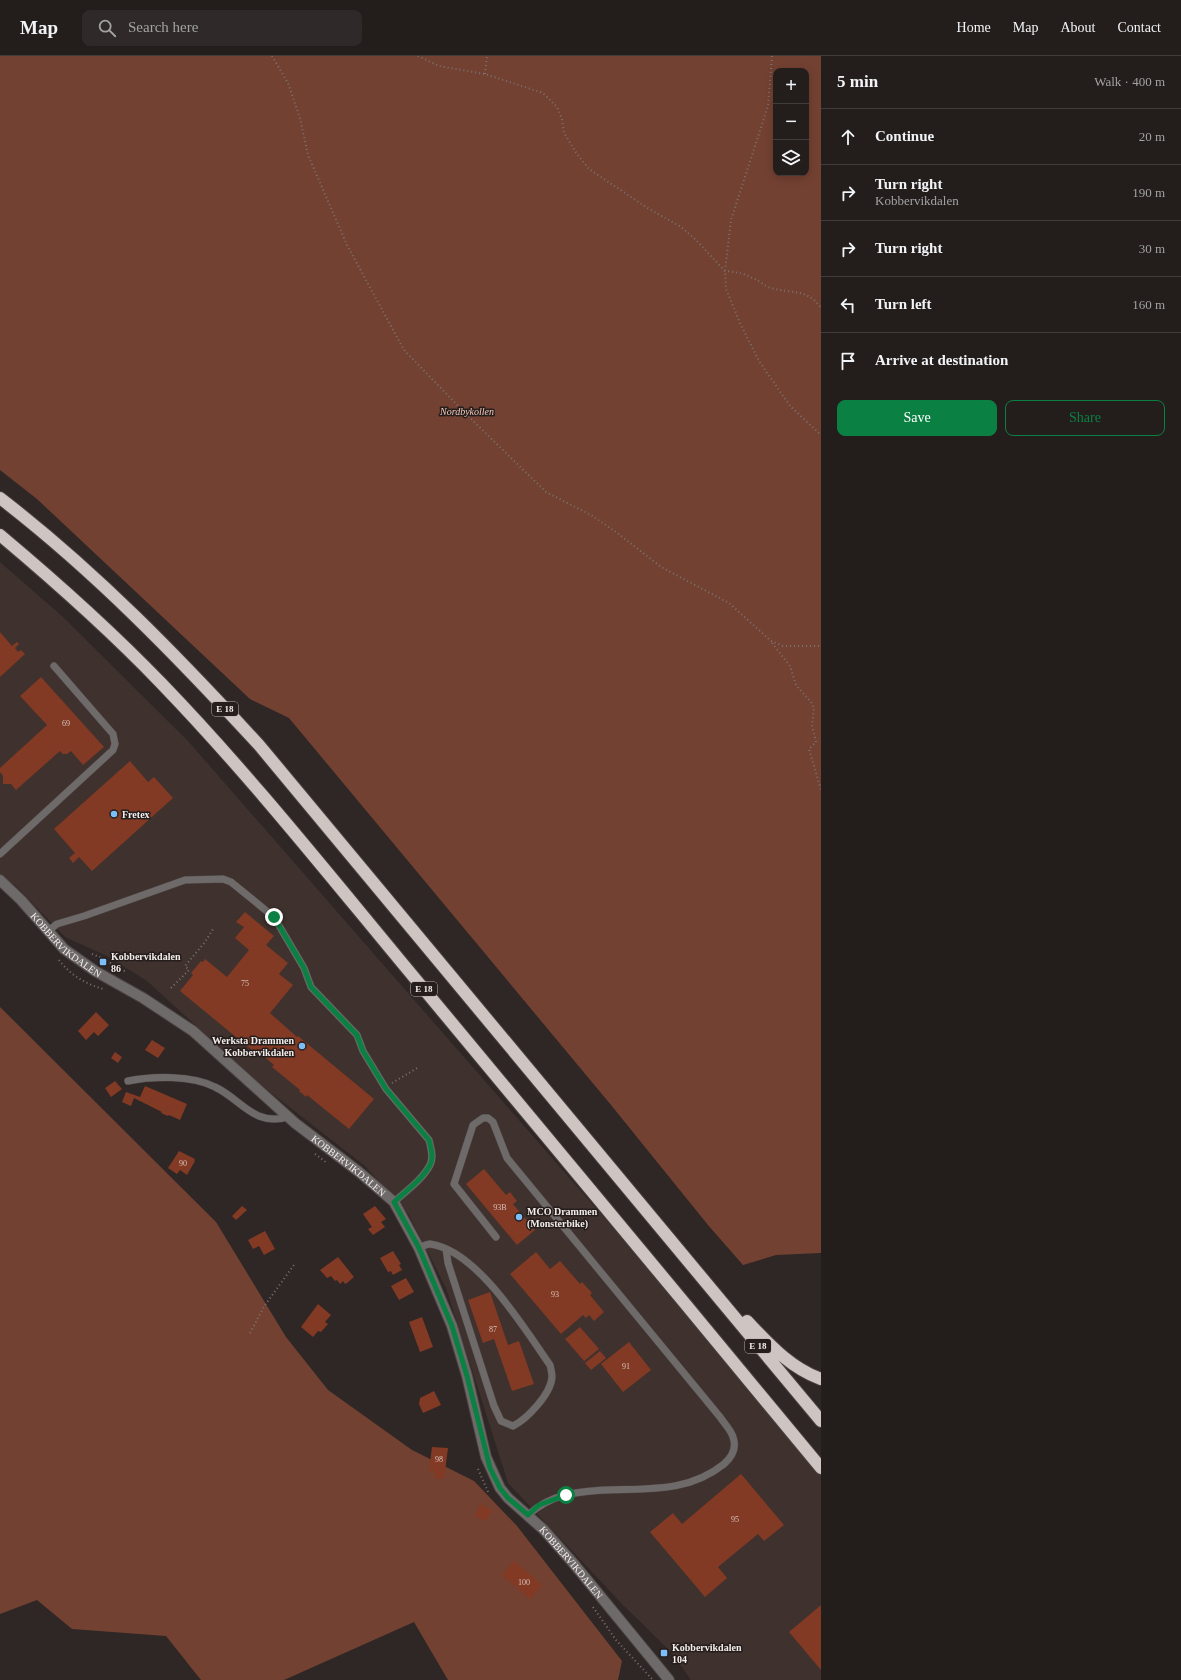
<!DOCTYPE html>
<html lang="en">
<head>
<meta charset="utf-8">
<style>
	body { margin:0; font-family:"Times New Roman",serif; background:#2f2a29; color:#f1f3f6 }
	.controls { position:absolute; right:12px; top:12px; display:grid; overflow:hidden; border-radius:8px; box-shadow:0 2px 10px #0003 }
	.controls button { width:36px; height:36px; display:grid; place-items:center; padding:0; border:0; border-bottom:1px solid #403b3b; background:#231d1c; color:#f1f3f6; font:20px sans-serif }
	.stop { position:absolute; width:12px; height:12px; margin:-9px; border:3px solid #0b8043; border-radius:50%; background:#fff }
	.stop.end { background:#0b8043; border-color:#fff; box-shadow:0 1px 4px #0008 }
	.list { margin:0; padding:0; list-style:none }
	h2 { display:flex; justify-content:space-between; align-items:center; height:52px; margin:0; padding:0 16px; font-size:17px }
	h2 small { font-size:13px; font-weight:400; color:#a3a2a3 }
	.list li { display:grid; grid-template-columns:26px 1fr auto; gap:12px; align-items:center; box-sizing:border-box; height:56px; padding:0 16px; border-top:1px solid #403b3b }
	.list b { display:block; font-size:15px; white-space:nowrap }
	.list p { margin:0; font-size:13px; white-space:nowrap; color:#a3a2a3 }
	.list em { font-size:13px; font-style:normal; color:#a3a2a3 }
	.actions { display:flex; gap:8px; padding:12px 16px }
	.actions a { flex:1; padding:9px 0; border:1px solid #0b8043; border-radius:8px; text-align:center; font-size:14px; color:#0b8043 }
	.actions .main { background:#0b8043; color:#fff }
	.icon { flex:none; width:22px; height:22px; fill:none; stroke:currentColor; stroke-width:2; stroke-linecap:round; stroke-linejoin:round }
	.map { position:relative; flex:none; width:821px; height:1624px; overflow:hidden }
	header { display:flex; align-items:center; gap:24px; box-sizing:border-box; height:56px; padding:0 20px; background:#231d1c; border-bottom:1px solid #403b3b }
	header strong { font-size:19px }
	nav { display:flex; gap:22px; margin-inline-start:auto; font-size:14px }
	.search { width:280px; height:36px; background:#2f2a29; display:flex; align-items:center; gap:10px; box-sizing:border-box; padding:0 14px; border-radius:8px; color:#a3a2a3; font-size:15px }
	main { display:flex }
	aside { flex:1; background:#231d1c }
	.map>svg:first-child { display:block }
</style>
</head>
<body>
<header>
<strong>Map</strong>
<div class="search"><svg class="icon" aria-label="search" viewBox="0 0 24 24"><circle cx="10" cy="10" r="6"/><path d="M15 15l6 6"/></svg>Search here</div>
<nav><a>Home</a><a>Map</a><a>About</a><a>Contact</a></nav>
</header>
<main>
<div class="map">
<svg width="821" height="1624" viewBox="0 0 821 1624">
	<rect width="100%" height="100%" fill="#2f2725"/>
	<path fill="#3f312d" d="M0,506L62,560L188,685L821,1410V1624H691L672,1597L623,1549L508,1427L446,1232L409,1159L365,1110L261,1029L147,925L107,900L65,881L17,831L0,818Z"/>
	<path fill="#734132" fill-rule="evenodd" d="M0,0H821V1197L776,1199L743,1209L708,1169L611,1049L289,662L250,643L37,443L0,414ZM776,15H806V117H776Z
		M0,951L216,1166L286,1281L328,1334L412,1394L474,1425L517,1470L622,1605L618,1624H448L414,1566L284,1624H201L166,1580L72,1573L37,1544L0,1558Z"/>
	<path fill="#823a24" d="M0,576L12,590L17,586L19,588L15,592L18,596L21,594L25,598L0,621Z
		M41,621L104,691L83,709L71,695L67,698H63L60,695L16,734L11,728H3V720L0,716V712L47,669L20,640Z
		M130,705L148,726L154,721L173,742L92,815L79,801L73,807L69,802L75,797L54,773Z
		M245,856L274,880L266,889L288,907L279,918L293,929L270,957L297,981L298,980L374,1043L349,1073L307,1039L306,1041L299,1035L300,1034L272,1011L274,1009L261,998L259,1000L180,935L193,919L191,917L201,905L203,906L205,903L227,921L249,894L235,882L244,871L236,866Z
		M96,956L109,969L98,980L94,976L86,984L78,975Z
		M152,984L165,992L158,1002L145,994Z
		M115,996L122,1001L118,1007L111,1002Z
		M115,1025L122,1033L111,1041L105,1032Z
		M145,1030L187,1048L180,1064L169,1059L168,1060L161,1057L162,1056L134,1042L131,1050L122,1046L126,1036L140,1041Z
		M179,1095L195,1103L194,1104L195,1105L187,1119L180,1114L177,1118L168,1112Z
		M484,1113L506,1139L510,1136L513,1140L517,1145L513,1148L535,1174L517,1189L466,1128Z
		M242,1150L247,1154L236,1164L232,1160Z
		M375,1150L386,1163L381,1166L385,1171L373,1179L368,1173L372,1171L363,1158Z
		M265,1175L275,1193L264,1199L259,1190L253,1193L248,1184Z
		M393,1195L401,1208L399,1209L402,1214L393,1219L391,1215L388,1216L380,1202Z
		M536,1196L550,1213L560,1205L580,1228L582,1226L592,1237L590,1239L604,1256L594,1265L589,1259L586,1262L583,1259L561,1278L510,1218Z
		M338,1201L354,1221L347,1227L345,1228L343,1225L340,1228L337,1224L335,1225L331,1220L327,1222L320,1214Z
		M406,1222L414,1236L399,1244L391,1230Z
		M490,1236L508,1289L519,1285L534,1328L512,1335L494,1283L483,1287L468,1244Z
		M318,1248L331,1259L325,1266L328,1268L321,1276L318,1275L313,1281L301,1271Z
		M422,1261L433,1291L420,1296L409,1266Z
		M580,1271L599,1293L584,1305L565,1283Z
		M629,1286L651,1314L623,1336L601,1308Z
		M600,1295L606,1302L591,1314L585,1307Z
		M434,1335L441,1349L423,1357L419,1348L420,1342Z
		M432,1391L448,1392L444,1423L434,1422V1415H429Z
		M741,1418L784,1469L764,1485L758,1478L718,1511L727,1522L705,1541L650,1476L673,1457L682,1468Z
		M480,1448L492,1454L486,1465L475,1460Z
		M514,1505L542,1529L530,1543L502,1519Z
		M821,1549V1614L789,1576Z"/>
	<g fill="none" stroke-linecap="round" stroke-linejoin="round">
		<defs>
			<path id="lane" d="M0,798L113,694L115,688L113,678L54,610
				M48,875L57,868L84,860L185,824L223,823L231,826L274,861L304,912L311,931L357,979L363,995L386,1033L429,1084C431,1092 434,1102 430,1109C422,1124 406,1135 394,1146
				M128,1025C152,1020 192,1019 215,1031C241,1043 254,1071 288,1061
				M496,1181L454,1128L473,1069L483,1062H488L493,1066L507,1102L720,1361C724,1367 731,1374 733,1381C737,1392 732,1401 724,1408C677,1446 619,1426 565,1439C550,1443 539,1449 528,1459
				M419,1192C422,1191 426,1188 430,1188C477,1194 524,1272 550,1309C551,1313 552,1317 552,1321C551,1338 527,1363 513,1370L501,1365L494,1350L448,1207L446,1193"/>
			<g id="street">
				<path id="s1" d="M0,824L21,844L64,893L95,915L143,942L193,975L295,1067L359,1116L394,1146L419,1192L452,1270L467,1320L486,1401L500,1432L508,1442L544,1474L574,1508L669,1624"/>
			</g>
			<path id="highway" d="M0,442C95,515 178,601 259,689L821,1365
				M0,479C56,526 111,575 161,627C245,714 321,809 398,902C540,1071 680,1242 821,1412
				M747,1265C769,1288 790,1312 821,1323"/>
		</defs>
		<use href="#lane" stroke="#4a4341" stroke-width="8"/>
		<use href="#street" stroke="#4a4341" stroke-width="12"/>
		<use href="#highway" stroke="#4a4341" stroke-width="14"/>
		<path stroke="#7a7372" stroke-width="2" stroke-dasharray="1 3" stroke-linecap="butt" d="M272,0L288,27L300,62L308,99L347,189L404,294L466,358L546,436L591,459L616,476L661,511L729,547L771,585L783,590H821
			M418,0L439,10L485,18L543,37L557,51L562,63L564,77L577,98L589,113L646,151L681,171L695,183L725,215C735,216 744,217 752,222C759,224 764,230 771,232C792,238 807,232 821,252
			M772,0L768,50L731,164L725,215L726,233L740,267L759,305L790,350L821,379
			M485,18L487,0
			M772,587L790,610L796,629L811,646L814,652L812,669L816,686L809,693L821,734
			M92,898L102,902L126,916
			M59,904C70,919 86,928 103,933
			M171,932L189,914L185,910L205,886L213,873
			M392,1027L419,1011
			M315,1098L327,1107
			M250,1277L265,1249L294,1209
			M478,1413L489,1438
			M593,1551L616,1584L653,1624"/>
		<use href="#lane" stroke="#6e6a69" stroke-width="7"/>
		<use href="#street" stroke="#6e6a69" stroke-width="10"/>
		<use href="#highway" stroke="#cec4c1" stroke-width="12"/>
	</g>
	<g fill="none" stroke-linecap="round" stroke-linejoin="round">
		<path stroke="#0b8043" stroke-width="5" d="M274,861L304,912L311,931L357,979L363,995L386,1033L429,1084C431,1092 434,1102 430,1109C422,1124 406,1135 394,1146L419,1192L452,1270L467,1320L490,1412L500,1432L508,1442L528,1459L539,1449L566,1439"/>
	</g>
	<g fill="#7dbef9" stroke="#251e1c" stroke-width="1.5">
		<circle cx="114" cy="758" r="4"/>
		<rect x="99" y="902" width="8" height="8" rx="2"/>
		<circle cx="302" cy="990" r="4"/>
		<circle cx="519" cy="1161" r="4"/>
		<rect x="660" y="1593" width="8" height="8" rx="2"/>
	</g>
	<g text-anchor="middle" stroke-width="3" stroke-linejoin="round" paint-order="stroke">
		<g font-size="8" fill="#d7c0ba">
			<text x="66" y="670">69</text>
			<text x="245" y="930">75</text>
			<text x="183" y="1110">90</text>
			<text x="500" y="1154">93B</text>
			<text x="555" y="1241">93</text>
			<text x="493" y="1276">87</text>
			<text x="626" y="1313">91</text>
			<text x="439" y="1406">98</text>
			<text x="735" y="1466">95</text>
			<text x="524" y="1529">100</text>
		</g>
		<g fill="#251e1c" stroke="#b5afae" stroke-width="1">
			<rect x="212" y="646" width="26" height="14" rx="3"/>
			<rect x="411" y="926" width="26" height="14" rx="3"/>
			<rect x="745" y="1283" width="26" height="14" rx="3"/>
		</g>
		<g font-size="9" font-weight="bold" fill="#f3edec">
			<text x="225" y="656">E 18</text>
			<text x="424" y="936">E 18</text>
			<text x="758" y="1293">E 18</text>
		</g>
		<g font-size="10" font-style="italic" fill="#f7cbbd" stroke="#251e1c">
			<text x="467" y="359">Nordbykollen</text>
		</g>
		<g font-size="10" font-weight="bold" fill="#f3edec" stroke="#251e1c" text-anchor="start">
			<text x="122" y="762">Fretex</text>
			<text x="111" y="904">Kobbervikdalen<tspan x="111" dy="12">86</tspan></text>
			<text x="294" y="988" text-anchor="end">Werksta Drammen<tspan x="294" dy="12">Kobbervikdalen</tspan></text>
			<text x="527" y="1159">MCO Drammen<tspan x="527" dy="12">(Monsterbike)</tspan></text>
			<text x="672" y="1595">Kobbervikdalen<tspan x="672" dy="12">104</tspan></text>
		</g>
		<g font-size="10" fill="#f3edec" stroke="#251e1c">
			<text dy="4" stroke="none"><textPath href="#s1" startOffset="93">KOBBERVIKDALEN</textPath></text>
			<text dy="4" stroke="none"><textPath href="#s1" startOffset="453">KOBBERVIKDALEN</textPath></text>
			<text dy="4" stroke="none"><textPath href="#s1" startOffset="921">KOBBERVIKDALEN</textPath></text>
		</g>
	</g>
</svg>
<div class="controls">
<button>+</button>
<button>−</button>
<button><svg class="icon" aria-label="layers" viewBox="0 0 24 24"><path d="M12 4l9 5-9 5-9-5zM3 14l9 5 9-5"/></svg></button>
</div>
<div class="stop" style="left:566px;top:1439px"></div>
<div class="stop end" style="left:274px;top:861px"></div>
</div>
<aside>
<h2>5 min<small>Walk · 400 m</small></h2>
<ul class="list">
<li><svg class="icon" aria-label="ahead" viewBox="0 0 24 24"><path d="M12 20V5M6 11l6-6 6 6"/></svg><div><b>Continue</b></div><em>20 m</em></li>
<li><svg class="icon" aria-label="right" viewBox="0 0 24 24"><path d="M7 20v-9h11M14 6l5 5-5 5"/></svg><div><b>Turn right</b><p>Kobbervikdalen</p></div><em>190 m</em></li>
<li><svg class="icon" aria-label="right" viewBox="0 0 24 24"><path d="M7 20v-9h11M14 6l5 5-5 5"/></svg><div><b>Turn right</b></div><em>30 m</em></li>
<li><svg class="icon" aria-label="left" viewBox="0 0 24 24"><path d="M17 20v-9H6M10 6l-5 5 5 5"/></svg><div><b>Turn left</b></div><em>160 m</em></li>
<li><svg class="icon" aria-label="arrive" viewBox="0 0 24 24"><path d="M6 21V4h12l-3 4 3 4H6"/></svg><div><b>Arrive at destination</b></div></li>
</ul>
<div class="actions"><a class="main">Save</a><a>Share</a></div>
</aside>
</main>
</body>
</html>
